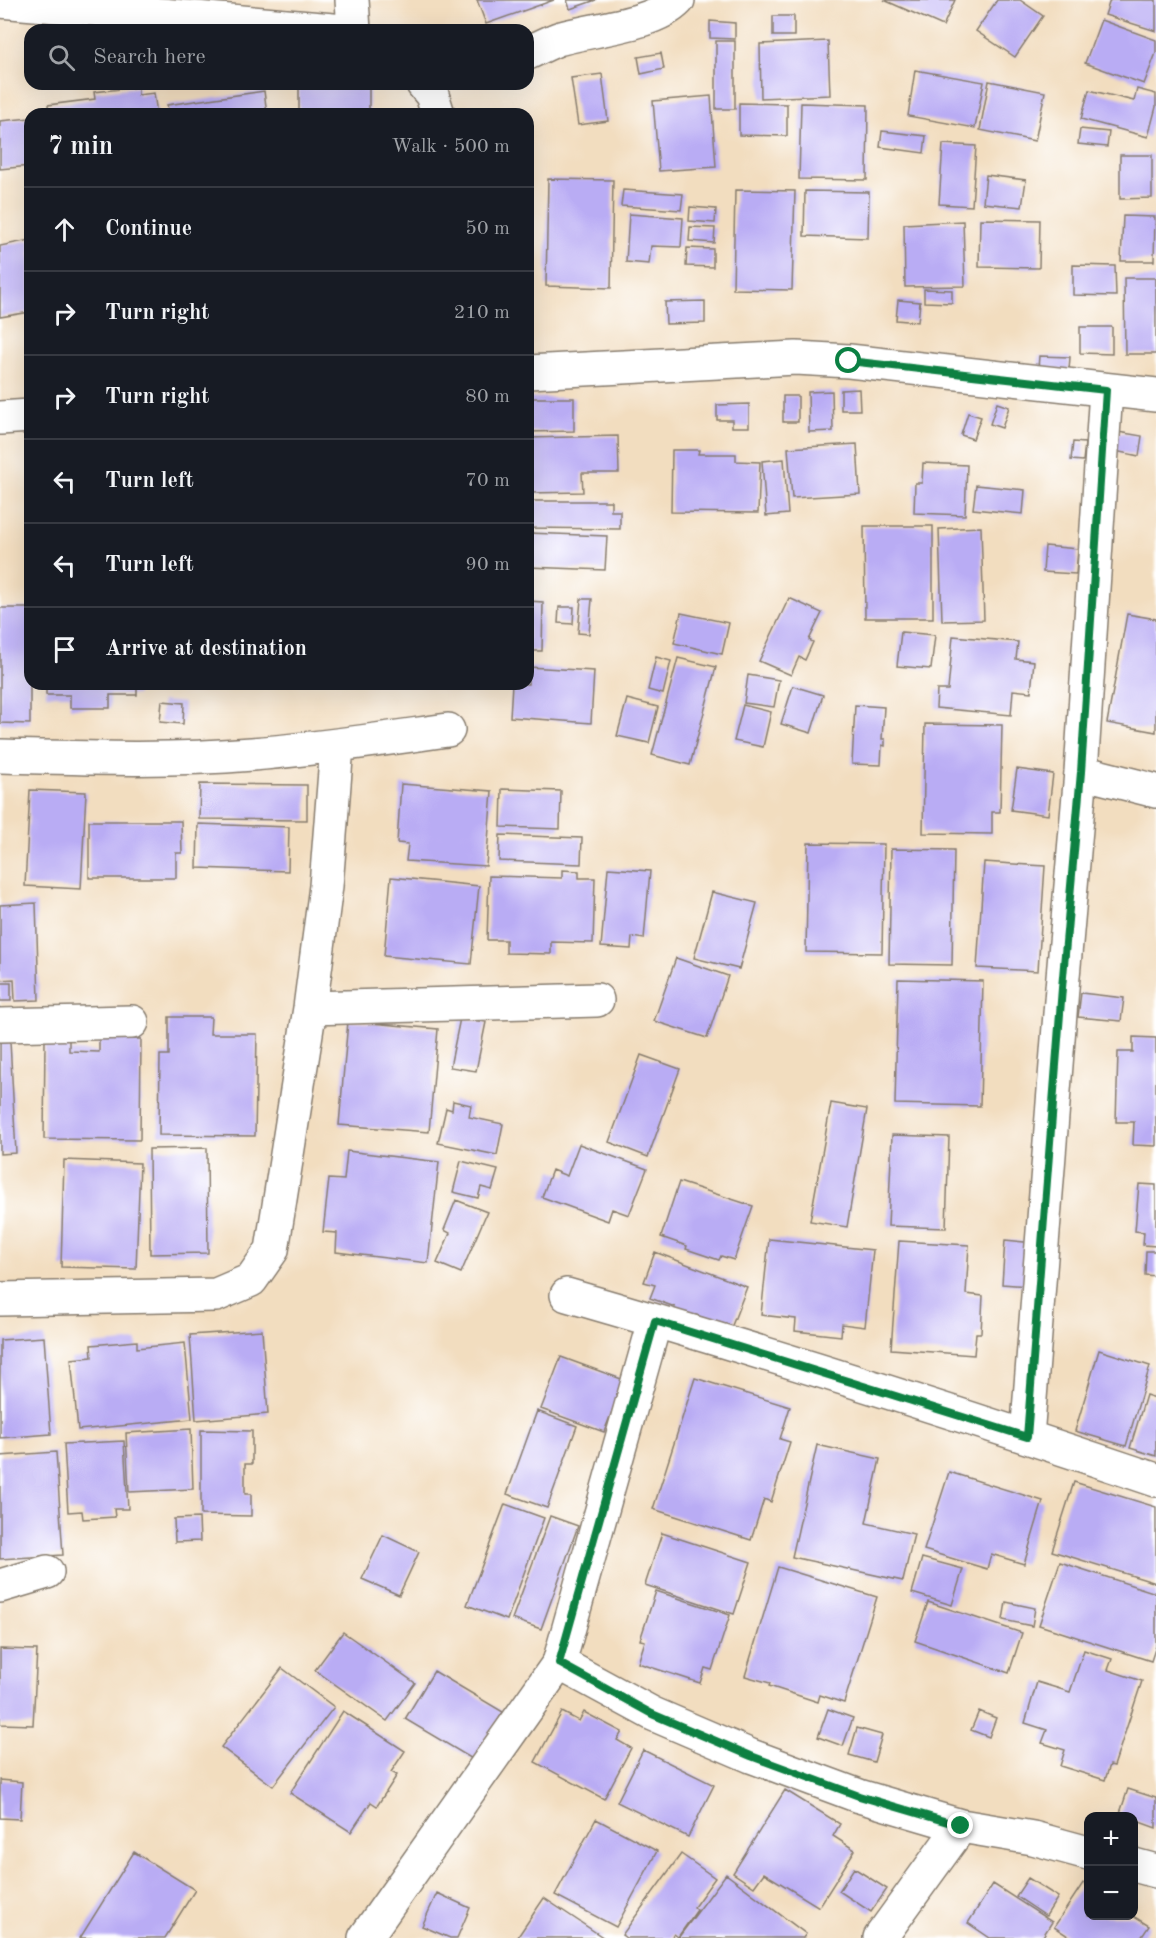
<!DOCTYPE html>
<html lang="en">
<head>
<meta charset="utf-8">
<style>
	body { margin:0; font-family:"Old Standard TT",serif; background:#242831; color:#f1f3f6 }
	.controls { position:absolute; right:18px; bottom:18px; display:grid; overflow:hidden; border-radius:12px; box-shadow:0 6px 24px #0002 }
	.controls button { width:54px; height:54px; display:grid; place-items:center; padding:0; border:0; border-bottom:2px solid #363941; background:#171b24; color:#f1f3f6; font:30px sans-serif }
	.stop { position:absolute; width:18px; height:18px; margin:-14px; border:4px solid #0b8043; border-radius:50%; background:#fff }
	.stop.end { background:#0b8043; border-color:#fff; box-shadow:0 2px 6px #0008 }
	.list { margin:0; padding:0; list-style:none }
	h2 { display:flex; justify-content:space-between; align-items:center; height:78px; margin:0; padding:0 24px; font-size:26px }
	h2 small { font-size:20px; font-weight:400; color:#9ea1a6 }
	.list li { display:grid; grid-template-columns:39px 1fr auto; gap:18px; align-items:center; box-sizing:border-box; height:84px; padding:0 24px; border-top:2px solid #363941 }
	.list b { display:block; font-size:22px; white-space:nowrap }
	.list em { font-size:20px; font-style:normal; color:#9ea1a6 }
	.icon { flex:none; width:33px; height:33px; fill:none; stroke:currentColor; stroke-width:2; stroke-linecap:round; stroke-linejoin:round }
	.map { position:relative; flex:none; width:1156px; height:1938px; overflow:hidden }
	.search { position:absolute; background:#171b24; box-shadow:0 6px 24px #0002; left:24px; top:24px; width:510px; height:66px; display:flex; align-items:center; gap:15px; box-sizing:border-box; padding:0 21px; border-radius:18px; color:#9ea1a6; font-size:22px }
	.panel { position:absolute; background:#171b24; box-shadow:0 6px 24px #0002; left:24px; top:108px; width:510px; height:582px; border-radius:18px }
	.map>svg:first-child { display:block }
</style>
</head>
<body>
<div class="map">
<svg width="1156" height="1938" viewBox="0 0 1156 1938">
	<rect width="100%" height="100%" fill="#fff"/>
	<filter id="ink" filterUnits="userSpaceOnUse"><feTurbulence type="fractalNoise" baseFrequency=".0167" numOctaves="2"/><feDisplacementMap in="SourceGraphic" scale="12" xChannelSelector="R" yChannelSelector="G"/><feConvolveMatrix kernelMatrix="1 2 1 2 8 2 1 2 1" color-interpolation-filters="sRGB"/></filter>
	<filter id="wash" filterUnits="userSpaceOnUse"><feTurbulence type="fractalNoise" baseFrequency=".008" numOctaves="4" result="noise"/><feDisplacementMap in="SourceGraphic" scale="24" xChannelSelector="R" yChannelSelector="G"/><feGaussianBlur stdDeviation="1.35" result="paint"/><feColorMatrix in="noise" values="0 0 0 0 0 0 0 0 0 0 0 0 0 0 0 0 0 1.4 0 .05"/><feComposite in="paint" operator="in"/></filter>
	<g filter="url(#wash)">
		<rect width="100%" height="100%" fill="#f2ddbf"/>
		<g id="blocks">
			<path fill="#b9acf4" d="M477,0H554L486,24Z
				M567,0H596L570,9Z
				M884,0H955L943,26Z
				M997,0H1020L1043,16L1015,57L976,31Z
				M1110,0H1156V31L1105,15Z
				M773,16H794V36H773Z
				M1101,20L1156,40V53L1144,84L1085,63Z
				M710,21L735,23V39L710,38Z
				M716,41H735V109H716Z
				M828,41L830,95L761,98L760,44Z
				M661,53L664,69L641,74L638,57Z
				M915,70L984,82L975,128L908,116Z
				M602,74L608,121L578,125L571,78Z
				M989,81L1045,92L1035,141L980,130Z
				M299,84H369V114H299Z
				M138,87V95L154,93L157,114H49L48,105L95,99L94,92Z
				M1137,89L1156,94V107L1148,137L1081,119L1089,90L1134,101Z
				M264,91L267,114H169L167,105Z
				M711,96L716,167L659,171L653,101Z
				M739,103L787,104V136L739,135Z
				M801,103L868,105L867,180L799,179Z
				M30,118V166L0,169V121Z
				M1080,129L1109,132L1107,147L1078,144Z
				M882,131L926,136L924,153L880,147Z
				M943,144L976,146L972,206L939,204Z
				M1120,155H1152V198L1120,199Z
				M986,175L1026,180L1022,207L983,203Z
				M548,179L613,180L611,288L546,286Z
				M623,190L683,194L681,210L621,206Z
				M735,190L795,191L792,290L733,289Z
				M805,191L869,192L868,238L804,236Z
				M690,207L716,209L715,223L689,221Z
				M629,214L683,218L681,247L651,246L649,264L626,262Z
				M1123,216L1155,217L1154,261H1121Z
				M980,219L1040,220L1039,268L979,267Z
				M963,221L965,286L905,287L904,224Z
				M690,227L715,228L714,243L689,241Z
				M30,240V312L0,317V246Z
				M687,248L713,249V267L686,266Z
				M1073,265L1115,266L1116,296L1073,295Z
				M1124,278H1156V354H1125Z
				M924,289L952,290V303L924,302Z
				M898,300L920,302L918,322L896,320Z
				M705,301V323L666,324L665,302Z
				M1080,327H1112V354L1080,353Z
				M1039,356L1070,357L1069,370L1038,369Z
				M859,389L860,410H841V390Z
				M832,391L833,431L809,432L808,392Z
				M783,396H798V422H783Z
				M528,398H574V431L528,432Z
				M997,403L1009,407L1002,428L990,424Z
				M749,404V427H732V420H717V405Z
				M968,413L981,417L973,439L961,435Z
				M1118,432L1142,436L1139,456L1115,451Z
				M618,436L619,473H582L583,492L528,493V438Z
				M1073,442L1085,443L1083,461L1071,460Z
				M857,444L860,494L792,498L788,448Z
				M672,450H699L698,454H736V461L760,462L758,513L671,512Z
				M784,459L788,514L766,516L762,461Z
				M923,463L967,465L965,515L914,513L915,483H922Z
				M976,485L1025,490L1023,514L973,509Z
				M528,501H611V511H620V529L528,528Z
				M864,526H933V618H865Z
				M981,527L984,620L942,621L939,529Z
				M528,533L607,536L605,570L528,567Z
				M1045,546L1078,549L1076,574L1043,572Z
				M789,598L822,613L809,640L813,642L805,660L799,657L791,675L759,661Z
				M581,599H592L589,634L578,633Z
				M528,601L543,602L542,651H528Z
				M559,607H574L573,624L558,623Z
				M0,608H30V724L0,723Z
				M681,613L729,623L722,654L674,643Z
				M1127,614L1156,619V732L1107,723Z
				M901,632L935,635L931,669L897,666Z
				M953,636L1018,642L1016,659L1034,661L1031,692L1013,690L1011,715L936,708L937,690H948Z
				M656,657L671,661L663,694L648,690Z
				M678,658L716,667L690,765L652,755Z
				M528,667L594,671L591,723L510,717L512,684H528Z
				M748,675L779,680L774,707L744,703Z
				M46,684H137V695H110V708H70V695H46Z
				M793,686L823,695L811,733L781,724Z
				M627,699L658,707L649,743L617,736Z
				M162,701L184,703L183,724L160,722Z
				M743,705L771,712L763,747L734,741Z
				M855,705L884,707L882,739H885V746L882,745L881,765L852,764Z
				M925,724L1002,725L1000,812H992V834L923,833Z
				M1017,769L1053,774L1048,815L1011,810Z
				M200,784L307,785V820L199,819Z
				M401,784L492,791L486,866L406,861L408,844L397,843Z
				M502,789L561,791L560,829L501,827Z
				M30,790L86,792L81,889L25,886Z
				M89,821H181L182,853H176V878H89Z
				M198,824L289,827L288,871L197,868Z
				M500,835L582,838L581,864L499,861Z
				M808,843L884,844L882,953L806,952Z
				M891,849L954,850L952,965L889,964Z
				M984,862L1045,866L1038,971L977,968Z
				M608,868L650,871L644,939L632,937L631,949L601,947Z
				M562,870L579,871V878H595L593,943L551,942V954L506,953V940H487L489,876L562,878Z
				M391,877L479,886L471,964L384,956Z
				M712,892L757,903L739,969L694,958Z
				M36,903L39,1000L15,1001L14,979L0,980V905Z
				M676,958L728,976L707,1038L654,1021Z
				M898,979L983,981L980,1106L895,1104Z
				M0,983H11V1001H0Z
				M1081,993L1124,998L1121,1021L1078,1017Z
				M169,1017H211L210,1034H257L255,1136L159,1135L160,1055H169Z
				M460,1018L486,1022L476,1071L450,1067Z
				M348,1021L438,1029L429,1132L339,1125Z
				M1133,1037L1156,1038V1146L1133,1145L1134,1122H1116L1118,1052H1133Z
				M45,1039H69V1051L99,1052V1039H141L140,1140L44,1139Z
				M10,1041L16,1153L0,1154V1042Z
				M641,1055L680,1069L648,1157L609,1142Z
				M453,1101L471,1105L469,1117L503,1124L497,1155L438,1143L446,1108L452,1110Z
				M831,1103L867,1109L847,1227L810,1221Z
				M892,1135L949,1137L946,1228L888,1226Z
				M579,1144L647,1169L629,1215L612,1209L608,1221L542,1197L552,1170L567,1176Z
				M207,1148L208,1253L150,1254L149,1149Z
				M347,1151L439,1162L428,1263L336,1252L337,1233L323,1232L329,1179L344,1180Z
				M64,1160L140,1163L136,1269L61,1267Z
				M461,1161L498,1170L492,1190L481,1187L478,1198L453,1192Z
				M679,1182L753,1206L734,1260L721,1256L719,1260L686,1249L687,1246L661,1237Z
				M1139,1184L1156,1185V1246L1143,1245L1144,1232L1135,1231Z
				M456,1200L487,1212L461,1273L437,1263L450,1233L444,1230Z
				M769,1239L873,1250L865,1327L842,1324L841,1336L795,1331L796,1319L761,1315Z
				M1005,1240L1034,1243L1029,1286L1002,1284Z
				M899,1241L969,1245L966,1294L983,1296L981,1333H976L974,1355L891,1349Z
				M1146,1251H1156V1276L1145,1275Z
				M655,1252L747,1287L731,1328L696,1315L695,1320L673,1312L675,1307L650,1298L655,1285L644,1282Z
				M262,1330L268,1414L196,1420L190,1335Z
				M44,1337L51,1434L0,1438V1340Z
				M137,1341V1348L185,1343L192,1419L78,1430L71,1359L92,1357L91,1345Z
				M1099,1350L1150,1366L1126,1446L1075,1431Z
				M561,1357L624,1380L604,1432L541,1409Z
				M695,1378L790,1407L780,1439L790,1442L771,1502L764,1499L751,1540L653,1509Z
				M1146,1395L1156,1398V1456L1130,1448Z
				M537,1411L577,1426L547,1508L507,1494Z
				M191,1429L193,1489L129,1492L126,1433Z
				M201,1430L252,1431V1464H245V1494H251V1516L201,1515Z
				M124,1441L128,1509H114L115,1517L83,1519L82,1511L68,1512L64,1444Z
				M817,1445L880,1459L866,1523L914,1534L903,1581L792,1557Z
				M56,1452L63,1555L0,1559V1456Z
				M949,1472L1043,1501L1024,1564L991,1554L987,1569L924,1550Z
				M1074,1482L1156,1507V1583L1052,1551Z
				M505,1504L544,1518L507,1620L467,1605Z
				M550,1516L578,1526L541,1629L512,1619Z
				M199,1518L200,1541L175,1542L174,1519Z
				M662,1533L751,1562L734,1614L645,1585Z
				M383,1535L419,1552L399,1595L362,1579Z
				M922,1558L963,1569L952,1605L912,1593Z
				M1060,1562L1156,1593V1646L1151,1661L1039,1625Z
				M778,1567L877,1597L844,1703L820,1695L818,1702L769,1686L770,1683L745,1676Z
				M656,1591L730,1615L712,1670L705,1668L700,1683L638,1663L645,1641L640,1640Z
				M928,1602L1022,1633L1009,1673L915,1641Z
				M1006,1602L1035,1608L1032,1626L1003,1620Z
				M343,1632L415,1683L387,1721L315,1670Z
				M0,1649L37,1650L33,1725L0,1724Z
				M1084,1650L1112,1659L1108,1670L1142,1681L1114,1766L1110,1765L1105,1780L1060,1766L1065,1750L1042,1743L1047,1730L1025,1723L1037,1682L1070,1692Z
				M282,1668L334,1707L273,1786L221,1747Z
				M434,1671L503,1712L474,1760L405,1719Z
				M828,1709L853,1718L843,1746L818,1737Z
				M343,1711L405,1751L391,1772L397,1775L377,1806L371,1802L351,1832L290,1793Z
				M979,1711L996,1718L989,1737L971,1730Z
				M562,1712L579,1721L584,1712L622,1732L617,1740L631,1748L604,1799L535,1762Z
				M857,1728L882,1735L874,1762L849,1755Z
				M643,1750L714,1785L688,1837L617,1802Z
				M0,1780L22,1782L20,1819L0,1818Z
				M1128,1789L1156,1798V1828L1134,1820V1816H1119Z
				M785,1790L840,1824L833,1836L855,1850L819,1907L764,1873L754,1887L733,1873Z
				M596,1819L657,1851L616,1927L555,1895Z
				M134,1852L195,1890L165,1938H80Z
				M681,1854L715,1878L694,1907L697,1910L678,1937L674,1934L671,1938H626L622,1935Z
				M854,1868L887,1889L871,1912L839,1891Z
				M726,1874L806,1934L803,1938H678Z
				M1028,1878L1058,1897L1046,1916L1016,1896Z
				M1083,1883L1088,1887V1916H1133L1149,1926L1141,1938H1071L1054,1927Z
				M993,1884L1052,1922L1042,1938H990L968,1923Z
				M437,1893L470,1908L457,1938H450L422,1926Z
				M544,1898L604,1938H517Z"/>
		</g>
	</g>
	<g filter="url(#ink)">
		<use href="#blocks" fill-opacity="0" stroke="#877c6e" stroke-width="1.5"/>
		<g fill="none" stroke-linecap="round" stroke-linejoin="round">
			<defs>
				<path id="minor" d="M352,0L354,30
					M0,1L333,30
					M528,53C538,48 548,43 558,39C592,29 654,25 678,0
					M423,84L432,95L438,114
					M528,372L796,358L849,361L1156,395
					M0,418L30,416
					M0,756C84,758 169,761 252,754C318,749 383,739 448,730
					M1081,772L1156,791
					M310,1008L597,1000
					M0,1025L132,1022
					M567,1295C765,1352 961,1414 1156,1480
					M0,1299L216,1295L251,1280L272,1250L310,1008L326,886L337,746
					M1027,1437L1062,988L1081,772L1106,390
					M0,1586L47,1572
					M559,1663L653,1714L751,1756L859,1796L961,1826L1033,1838L1088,1853
					M1134,1865L1156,1871
					M365,1938L559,1663L655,1321
					M880,1938L961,1826"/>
			</defs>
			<use href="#minor" stroke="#877c6e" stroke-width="36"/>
			<use href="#minor" stroke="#fff" stroke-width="33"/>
		</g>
	</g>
	<g fill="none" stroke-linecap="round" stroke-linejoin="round" filter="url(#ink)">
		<path stroke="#0b8043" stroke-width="8" d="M849,361L1106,390L1081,772L1062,988L1027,1437L655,1321L559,1663L652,1714L751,1756L859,1796L961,1826"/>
	</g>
</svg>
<div class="controls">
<button>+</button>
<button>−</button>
</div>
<div class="stop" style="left:849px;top:361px"></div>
<div class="stop end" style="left:961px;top:1826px"></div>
<div class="search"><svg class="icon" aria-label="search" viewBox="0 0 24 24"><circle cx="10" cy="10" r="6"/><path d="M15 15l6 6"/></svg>Search here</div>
<section class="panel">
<h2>7 min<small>Walk · 500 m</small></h2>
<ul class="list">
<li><svg class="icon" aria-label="ahead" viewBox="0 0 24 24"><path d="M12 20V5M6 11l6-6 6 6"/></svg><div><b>Continue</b></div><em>50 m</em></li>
<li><svg class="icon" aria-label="right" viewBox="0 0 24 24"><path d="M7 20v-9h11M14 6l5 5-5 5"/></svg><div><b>Turn right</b></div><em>210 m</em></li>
<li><svg class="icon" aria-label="right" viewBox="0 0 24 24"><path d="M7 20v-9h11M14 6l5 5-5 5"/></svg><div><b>Turn right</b></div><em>80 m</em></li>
<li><svg class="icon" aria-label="left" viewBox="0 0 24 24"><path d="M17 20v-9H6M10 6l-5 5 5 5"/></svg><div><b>Turn left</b></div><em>70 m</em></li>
<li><svg class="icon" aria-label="left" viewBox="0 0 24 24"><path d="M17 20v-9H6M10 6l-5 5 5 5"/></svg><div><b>Turn left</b></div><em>90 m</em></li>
<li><svg class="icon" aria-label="arrive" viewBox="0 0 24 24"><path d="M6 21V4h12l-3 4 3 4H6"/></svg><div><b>Arrive at destination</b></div></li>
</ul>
</section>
</div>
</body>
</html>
